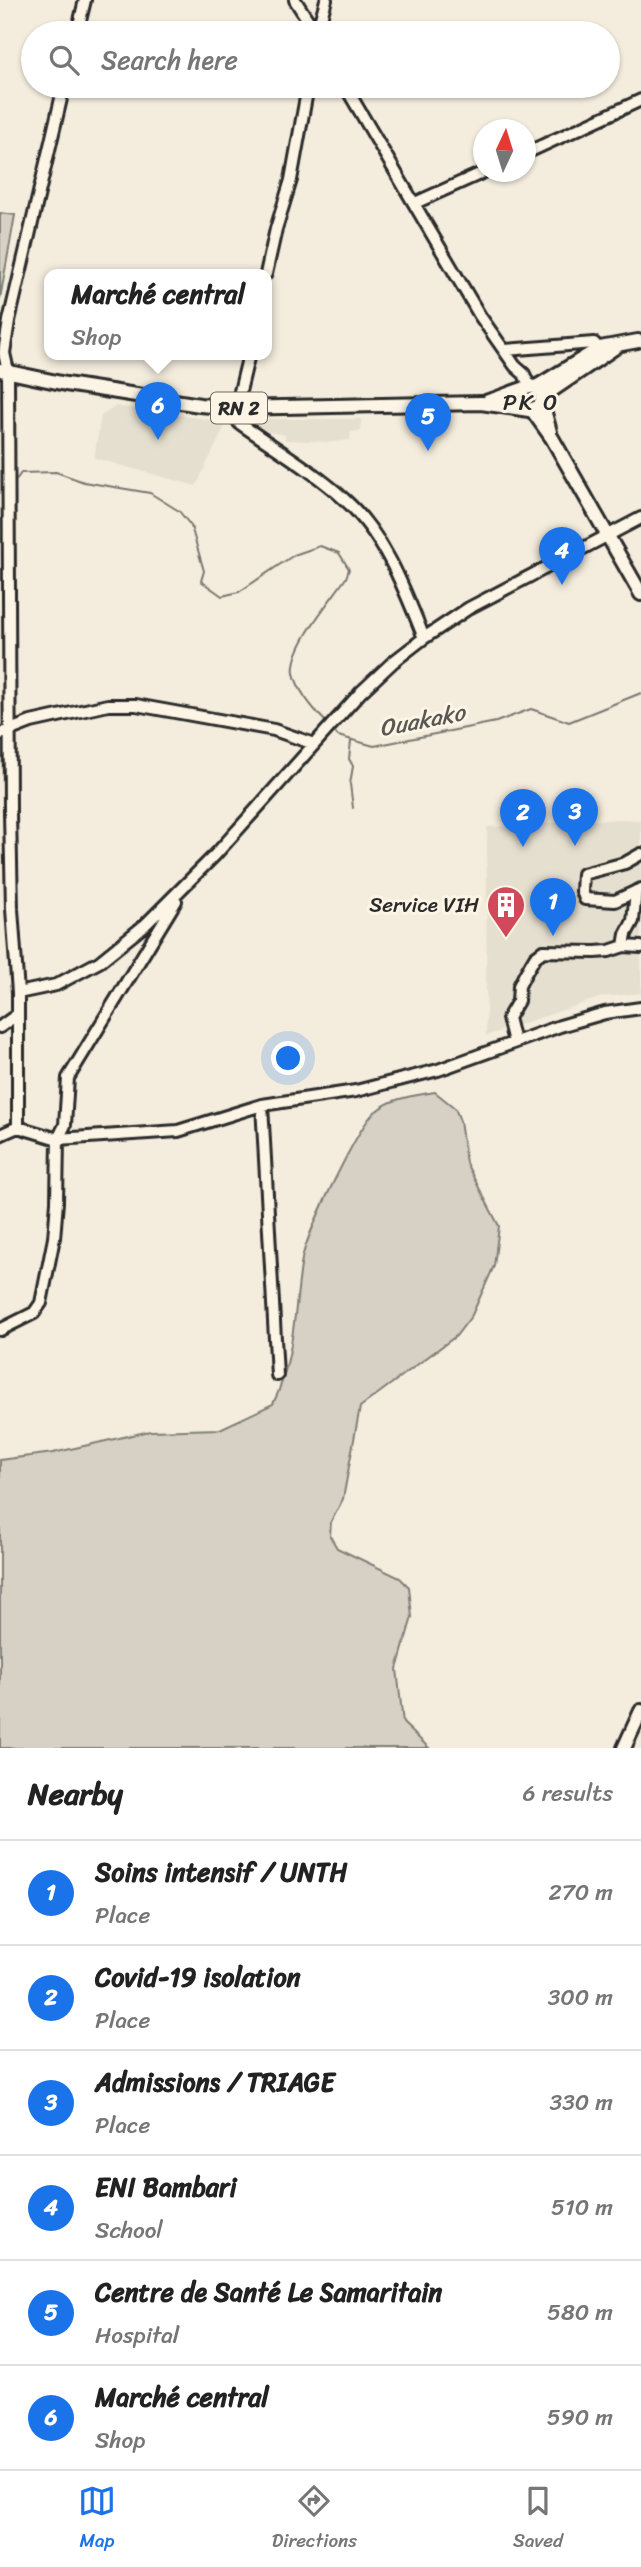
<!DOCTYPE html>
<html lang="en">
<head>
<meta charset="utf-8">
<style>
	body { margin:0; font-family:Sriracha,sans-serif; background:#f6f6f6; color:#222 }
	.compass { position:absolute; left:473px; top:119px; width:63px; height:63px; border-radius:50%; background:#fff; box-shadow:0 2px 5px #0004; rotate:4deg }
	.you { position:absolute; left:289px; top:1059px; width:24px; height:24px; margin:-18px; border:5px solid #fff; border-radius:50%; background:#1a73e8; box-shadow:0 0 0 10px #1a73e833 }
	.badge { display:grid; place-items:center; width:46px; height:46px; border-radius:50%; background:#1a73e8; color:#fff; font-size:23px; font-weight:700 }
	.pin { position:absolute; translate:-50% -58px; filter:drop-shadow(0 2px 4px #0008) }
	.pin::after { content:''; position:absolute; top:37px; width:24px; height:21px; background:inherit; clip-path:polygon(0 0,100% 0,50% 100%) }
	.popup { position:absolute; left:44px; top:269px; width:228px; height:91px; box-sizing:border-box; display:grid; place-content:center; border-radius:14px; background:#fff; filter:drop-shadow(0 2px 5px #0005); font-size:23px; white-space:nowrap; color:#767676 }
	.popup b { font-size:26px; color:#222 }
	.popup::after { content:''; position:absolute; left:50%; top:100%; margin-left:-14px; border:14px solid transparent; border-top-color:#fff }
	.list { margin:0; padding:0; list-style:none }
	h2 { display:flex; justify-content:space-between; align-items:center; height:91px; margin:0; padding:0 28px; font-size:30px }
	h2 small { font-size:23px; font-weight:400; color:#767676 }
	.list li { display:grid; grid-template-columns:46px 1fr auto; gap:21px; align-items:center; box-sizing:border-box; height:105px; padding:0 28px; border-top:2px solid #e0e0e0 }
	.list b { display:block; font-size:26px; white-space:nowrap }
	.list p { margin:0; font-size:23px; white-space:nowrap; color:#767676 }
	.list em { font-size:23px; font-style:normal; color:#767676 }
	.icon { flex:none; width:38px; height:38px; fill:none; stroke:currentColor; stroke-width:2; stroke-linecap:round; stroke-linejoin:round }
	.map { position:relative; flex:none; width:641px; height:1748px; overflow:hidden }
	.search { position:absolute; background:#fff; box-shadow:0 2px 5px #0004; left:21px; right:21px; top:21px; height:77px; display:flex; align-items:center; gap:18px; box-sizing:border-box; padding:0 24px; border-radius:38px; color:#767676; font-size:26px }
	.sheet { height:721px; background:#fff }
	nav { display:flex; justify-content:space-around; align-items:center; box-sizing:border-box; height:98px; border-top:2px solid #e0e0e0; background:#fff; font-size:19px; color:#767676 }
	nav a { display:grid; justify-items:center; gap:4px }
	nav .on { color:#1a73e8 }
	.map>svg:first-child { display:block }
</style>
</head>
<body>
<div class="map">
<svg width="641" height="1748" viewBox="0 0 641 1748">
	<rect width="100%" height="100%" fill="#f4edde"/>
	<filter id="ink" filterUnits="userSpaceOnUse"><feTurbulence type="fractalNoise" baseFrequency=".0143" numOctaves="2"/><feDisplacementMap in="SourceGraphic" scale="14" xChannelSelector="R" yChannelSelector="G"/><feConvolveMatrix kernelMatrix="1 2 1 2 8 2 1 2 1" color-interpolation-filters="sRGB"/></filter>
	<g filter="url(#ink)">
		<path fill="#e5dfd0" d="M116,406L227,422L196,486L94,458L101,416Z
			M259,419H361V431L351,432L350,440L332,442L285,440V435L258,430Z
			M620,819L641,820V993L602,997L486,1036L487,827Z"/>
		<path fill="#d6d1c4" stroke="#807e78" stroke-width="2" d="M0,213L15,215L0,299Z
			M435,1092L455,1108L460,1121L466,1163L499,1226L494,1266L472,1315L456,1336L360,1407L343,1499L331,1522L330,1536L337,1548L400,1578L409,1587L412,1617L397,1669L403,1723L429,1748H0V1460L53,1453L150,1431L220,1429L273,1404C295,1358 294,1309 302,1259C306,1235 358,1126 375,1112C393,1097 413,1096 435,1092Z"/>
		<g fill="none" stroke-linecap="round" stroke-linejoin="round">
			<path stroke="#7a7771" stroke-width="2" d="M14,483L21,473L56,472L84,482L150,493L179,511L191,526L204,571L201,581L222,596L239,592L294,555L320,546L339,553L349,569L346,578C331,600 290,647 294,673C298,692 314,710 327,723
				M333,730L338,736L374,746L496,722L531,709L569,722L641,693
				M351,741L349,759L353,766L350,784L353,808"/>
			<defs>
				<path id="minor" d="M295,0L316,33
					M77,33L85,0
					M317,33L326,0
					M345,86L480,316L515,366L524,374L529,385
					M526,153L641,100
					M415,203L484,172
					M266,274L276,229L291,180L308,86
					M505,350L594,343L603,353
					M249,354L236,408L239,423C272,446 315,472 344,499C384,534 405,590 424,638
					M0,734L31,722L108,705H136L274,730L314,744
					M641,854L625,863L583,874L582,891L585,899L615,901L641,889
					M636,891L633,921L626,934L624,946L641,947
					M18,993L56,985L99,962L145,925L216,854L361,692L393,662L424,638L469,608L641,518
					M0,1027L18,1014
					M514,1042L508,1018L518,1001L519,986L525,974L535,957L543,951L595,952L609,951L624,946
					M262,1105L277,1375
					M18,1127V993L12,909L10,813L8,371L4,353L9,321L64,86
					M0,1135L18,1127L58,1139L178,1131L262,1105L356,1091L438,1070L560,1026L605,1013L641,1008
					M0,1330L34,1313L41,1303L54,1238L57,1202L58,1139L65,1125L68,1078L176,901"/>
				<path id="major" d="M0,370L66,384L200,405L236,408L481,403L529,410L538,407L542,402
					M536,387L600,348L638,341
					M542,397L617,346
					M488,401C502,398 526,385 536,387L542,394V402L550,432
					M532,410L552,438L641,594
					M624,1748L641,1711"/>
			</defs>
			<use href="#minor" stroke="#2b2b2b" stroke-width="16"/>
			<use href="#major" stroke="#2b2b2b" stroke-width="18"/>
			<use href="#minor" stroke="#fcf5e5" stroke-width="10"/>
			<use href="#major" stroke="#fcf5e5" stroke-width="12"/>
		</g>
	</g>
	<defs>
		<symbol id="building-pin" viewBox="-11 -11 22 30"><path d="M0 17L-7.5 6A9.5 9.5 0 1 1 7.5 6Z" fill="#d1495b" stroke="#fcf5e5"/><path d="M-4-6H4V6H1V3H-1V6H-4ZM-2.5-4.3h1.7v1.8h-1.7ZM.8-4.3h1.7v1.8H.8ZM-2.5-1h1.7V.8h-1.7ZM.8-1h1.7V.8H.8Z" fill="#fff"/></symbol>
	</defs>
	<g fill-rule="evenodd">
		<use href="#building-pin" x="484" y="883" width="44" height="60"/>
	</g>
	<g text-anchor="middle" stroke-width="6" stroke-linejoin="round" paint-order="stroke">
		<rect fill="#fcf5e5" stroke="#6a6863" stroke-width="2" x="211" y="392.5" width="56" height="31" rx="5"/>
		<g font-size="19" font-weight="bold" fill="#2b2b2b">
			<text x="239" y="415">RN 2</text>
		</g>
		<g font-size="21" fill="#2b2b2b" stroke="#fcf5e5" text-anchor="end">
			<text x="479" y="912">Service VIH</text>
		</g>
		<g font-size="23" letter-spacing="2" fill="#2b2b2b" stroke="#fcf5e5">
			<text x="531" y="410">PK 0</text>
		</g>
		<g font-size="23" font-style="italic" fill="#595754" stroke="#fcf5e5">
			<text transform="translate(422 720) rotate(-11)" y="8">Ouakako</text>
		</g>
	</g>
</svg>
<svg class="compass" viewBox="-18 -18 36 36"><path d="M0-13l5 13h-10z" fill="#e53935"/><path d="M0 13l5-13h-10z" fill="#767676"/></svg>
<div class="you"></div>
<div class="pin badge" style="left:553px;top:936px">1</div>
<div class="pin badge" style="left:523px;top:847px">2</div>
<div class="pin badge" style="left:575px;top:846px">3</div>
<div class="pin badge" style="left:562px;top:585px">4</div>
<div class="pin badge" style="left:428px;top:451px">5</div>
<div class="pin badge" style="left:158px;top:440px">6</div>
<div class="popup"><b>Marché central</b>Shop</div>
<div class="search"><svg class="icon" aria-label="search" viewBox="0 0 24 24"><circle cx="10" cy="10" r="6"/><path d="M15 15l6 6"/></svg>Search here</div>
</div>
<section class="sheet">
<h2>Nearby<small>6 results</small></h2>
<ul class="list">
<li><span class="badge">1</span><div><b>Soins intensif / UNTH</b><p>Place</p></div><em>270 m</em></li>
<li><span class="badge">2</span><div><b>Covid-19 isolation</b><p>Place</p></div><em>300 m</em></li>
<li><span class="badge">3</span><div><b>Admissions / TRIAGE</b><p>Place</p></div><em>330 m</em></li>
<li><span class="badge">4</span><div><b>ENI Bambari</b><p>School</p></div><em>510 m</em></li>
<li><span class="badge">5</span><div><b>Centre de Santé Le Samaritain</b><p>Hospital</p></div><em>580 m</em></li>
<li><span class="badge">6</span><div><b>Marché central</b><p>Shop</p></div><em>590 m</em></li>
</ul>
</section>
<nav>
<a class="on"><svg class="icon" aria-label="map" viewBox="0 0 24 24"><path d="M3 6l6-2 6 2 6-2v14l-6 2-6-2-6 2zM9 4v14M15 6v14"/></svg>Map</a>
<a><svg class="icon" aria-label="directions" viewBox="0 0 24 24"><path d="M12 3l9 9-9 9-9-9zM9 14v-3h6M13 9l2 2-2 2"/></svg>Directions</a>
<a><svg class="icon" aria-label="saved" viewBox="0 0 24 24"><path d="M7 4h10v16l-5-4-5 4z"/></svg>Saved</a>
</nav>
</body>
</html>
